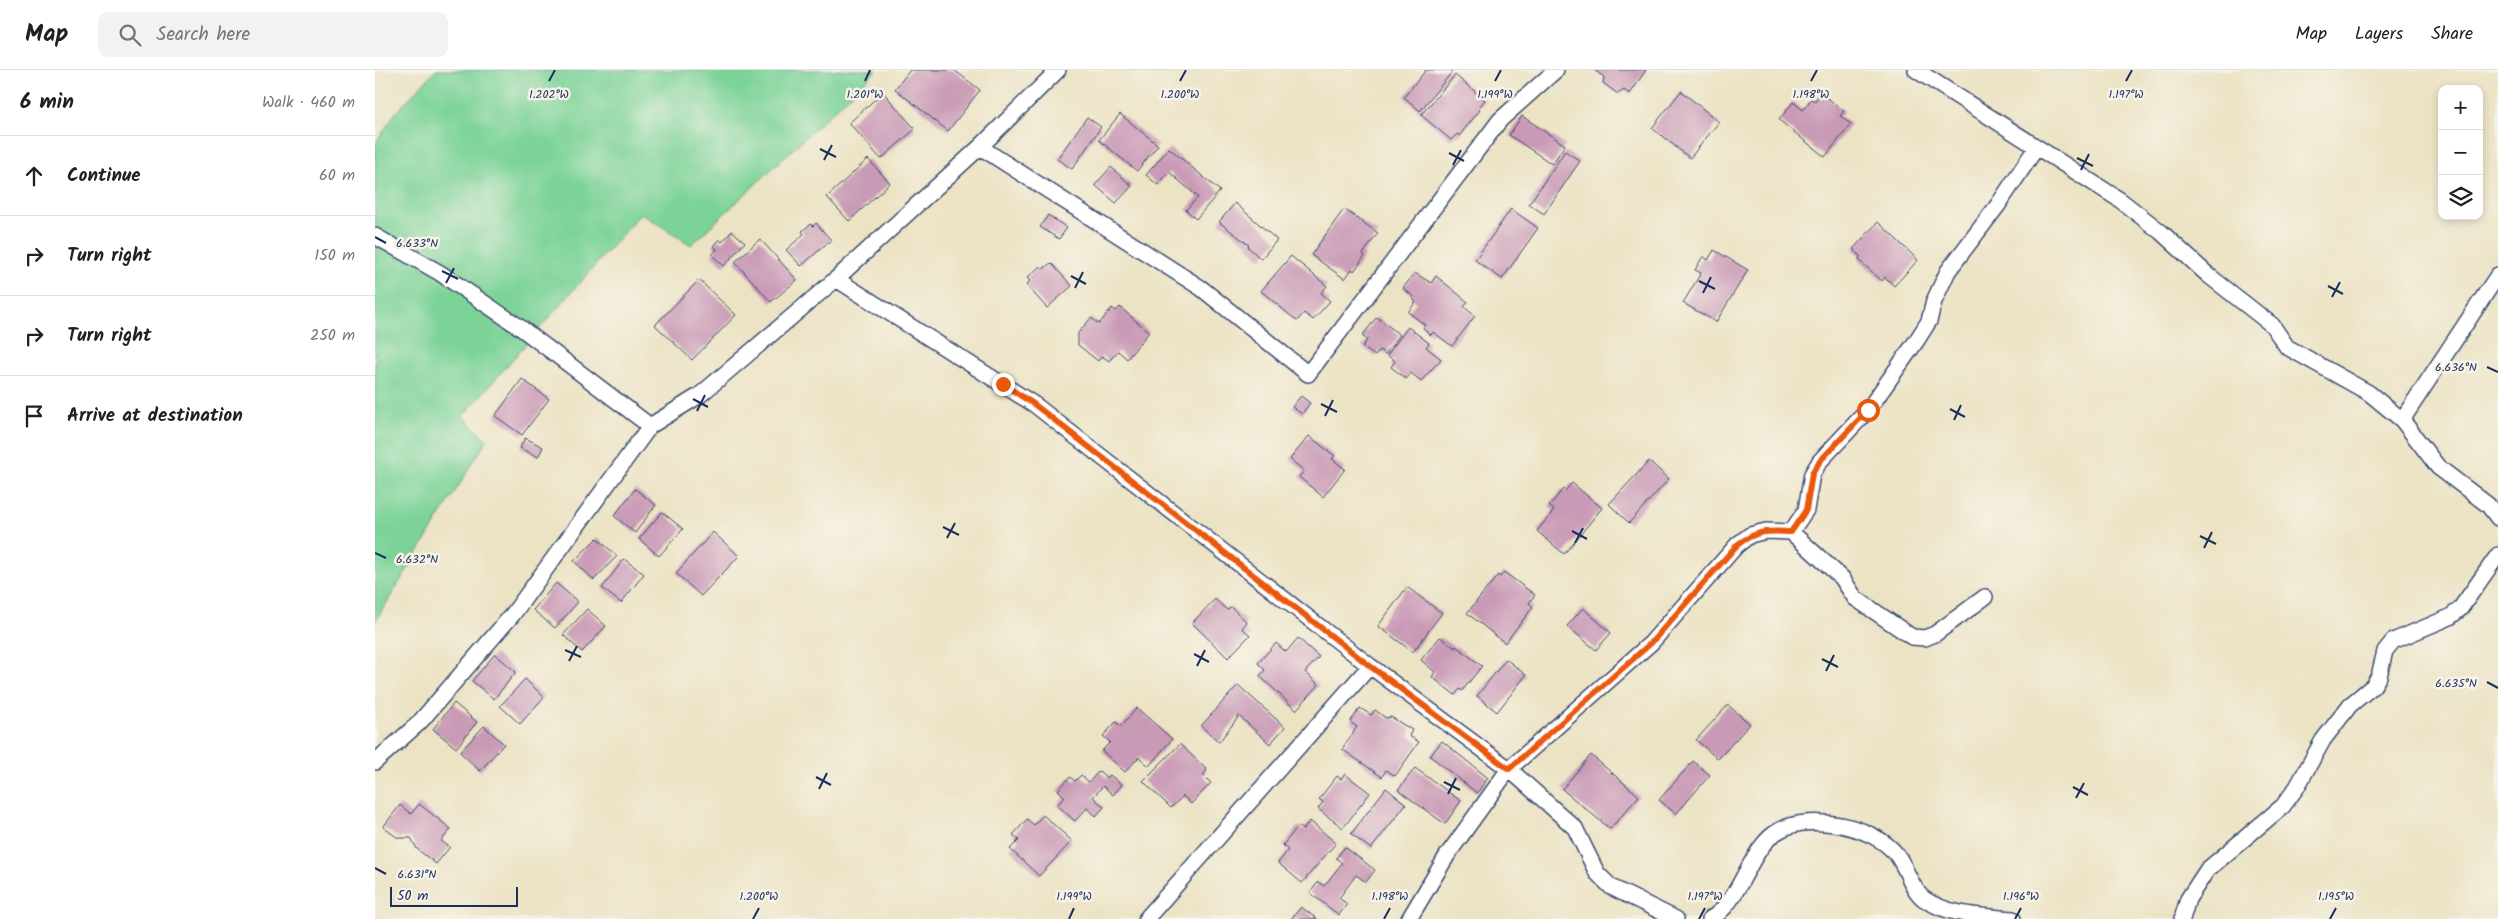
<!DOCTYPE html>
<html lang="en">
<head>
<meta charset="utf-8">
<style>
	body { margin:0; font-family:Kalam,sans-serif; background:#f2f2f2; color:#202124 }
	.controls { position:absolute; right:15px; top:15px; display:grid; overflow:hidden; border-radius:10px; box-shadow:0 2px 8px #0003 }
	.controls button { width:45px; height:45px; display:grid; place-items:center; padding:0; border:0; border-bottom:1px solid #e0e0e0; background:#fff; color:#202124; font:25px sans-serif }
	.scale { position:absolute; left:15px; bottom:12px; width:128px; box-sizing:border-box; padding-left:5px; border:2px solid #1b2f5e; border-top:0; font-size:14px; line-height:18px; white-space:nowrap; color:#1b2f5e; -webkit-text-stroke:4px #f7f3e8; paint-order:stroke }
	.stop { position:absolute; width:15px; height:15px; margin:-11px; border:4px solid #ea580c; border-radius:50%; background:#fff }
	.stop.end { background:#ea580c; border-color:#fff; box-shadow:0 1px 5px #0008 }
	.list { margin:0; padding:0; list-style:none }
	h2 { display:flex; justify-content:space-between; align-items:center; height:65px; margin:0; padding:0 20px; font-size:21px }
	h2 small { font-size:16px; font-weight:400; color:#757577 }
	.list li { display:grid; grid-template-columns:32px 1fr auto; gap:15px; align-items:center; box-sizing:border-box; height:80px; padding:0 20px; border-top:1px solid #e0e0e0 }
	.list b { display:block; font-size:19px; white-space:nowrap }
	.list em { font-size:16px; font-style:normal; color:#757577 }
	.icon { flex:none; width:28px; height:28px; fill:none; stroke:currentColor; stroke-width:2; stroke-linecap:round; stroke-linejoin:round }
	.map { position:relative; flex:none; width:2123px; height:849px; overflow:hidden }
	header { display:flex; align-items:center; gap:30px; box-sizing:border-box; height:70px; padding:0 25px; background:#fff; border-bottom:1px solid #e0e0e0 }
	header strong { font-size:24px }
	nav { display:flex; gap:28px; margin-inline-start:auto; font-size:18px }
	.search { width:350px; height:45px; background:#f2f2f2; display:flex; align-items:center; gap:12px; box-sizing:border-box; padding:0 18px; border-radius:10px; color:#757577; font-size:19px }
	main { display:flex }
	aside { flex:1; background:#fff }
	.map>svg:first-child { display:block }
</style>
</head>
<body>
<header>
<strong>Map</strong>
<div class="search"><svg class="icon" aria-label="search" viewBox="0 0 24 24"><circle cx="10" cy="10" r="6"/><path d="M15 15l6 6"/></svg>Search here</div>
<nav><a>Map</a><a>Layers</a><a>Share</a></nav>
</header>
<main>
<aside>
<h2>6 min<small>Walk · 460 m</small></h2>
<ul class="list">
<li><svg class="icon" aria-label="ahead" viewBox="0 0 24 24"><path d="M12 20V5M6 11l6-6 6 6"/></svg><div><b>Continue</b></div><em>60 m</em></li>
<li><svg class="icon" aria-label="right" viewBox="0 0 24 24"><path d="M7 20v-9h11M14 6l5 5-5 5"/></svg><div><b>Turn right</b></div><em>150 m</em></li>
<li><svg class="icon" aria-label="right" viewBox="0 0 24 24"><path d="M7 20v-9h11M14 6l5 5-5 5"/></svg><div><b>Turn right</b></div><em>250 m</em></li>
<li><svg class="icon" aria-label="arrive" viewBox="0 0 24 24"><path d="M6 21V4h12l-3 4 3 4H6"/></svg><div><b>Arrive at destination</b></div></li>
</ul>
</aside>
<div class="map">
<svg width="2123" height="849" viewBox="0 0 2123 849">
	<rect width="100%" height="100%" fill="#f7f3e8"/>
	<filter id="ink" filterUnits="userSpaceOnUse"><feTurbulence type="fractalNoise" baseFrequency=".02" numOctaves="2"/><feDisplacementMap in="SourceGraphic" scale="10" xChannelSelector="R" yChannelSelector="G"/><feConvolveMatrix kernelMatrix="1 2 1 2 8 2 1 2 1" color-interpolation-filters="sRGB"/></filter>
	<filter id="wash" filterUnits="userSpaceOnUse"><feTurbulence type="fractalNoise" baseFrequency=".0096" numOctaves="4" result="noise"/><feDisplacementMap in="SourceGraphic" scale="20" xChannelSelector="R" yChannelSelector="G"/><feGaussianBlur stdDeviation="1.12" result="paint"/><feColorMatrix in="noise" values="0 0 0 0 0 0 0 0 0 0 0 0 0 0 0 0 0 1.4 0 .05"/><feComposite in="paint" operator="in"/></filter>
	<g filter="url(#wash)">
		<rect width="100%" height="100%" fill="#ece3c4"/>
		<path fill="#7bd398" stroke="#4b817b" d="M61,0H502L316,175L266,143L88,346L112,370L0,552V74L22,41Z"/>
		<g id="blocks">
			<path fill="#c99ab6" d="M535,0H579L605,20L573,61L520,19Z
				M1051,0H1075L1077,2L1045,41L1029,27Z
				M1219,0H1271L1255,24L1249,20L1243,24L1228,13L1229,7Z
				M1080,5L1110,30L1103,38L1105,40L1084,66L1082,64L1076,70L1046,45Z
				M1306,21L1344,52L1315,88L1277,58Z
				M508,22L540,59L506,89L474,53Z
				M1446,23L1469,41L1465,46L1476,54L1450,87L1404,50L1418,32L1428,40L1436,29L1440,31Z
				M745,44L783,75L762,101L724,70Z
				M1147,46L1190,75L1177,94L1134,65Z
				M712,47L726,57L697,99L682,89Z
				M794,78L845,121L821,149L811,140L823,127L794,102L783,115L771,105Z
				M1190,81L1205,91L1169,144L1154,134Z
				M493,89L515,113L474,151L452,127Z
				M736,97L757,116L741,133L720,115Z
				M860,133L902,170L886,189L873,177L874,175L844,152Z
				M969,139L1003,163L988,184L990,186L979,201L977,199L970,209L936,185Z
				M1136,139L1163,158L1127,209L1100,190Z
				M673,145L692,158L684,169L665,157Z
				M1503,152L1543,190L1519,216L1510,207L1507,211L1484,190L1485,186L1478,179Z
				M441,153L456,170L426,196L411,180L429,164L427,161L436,154L438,156Z
				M357,161L370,172L349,196L337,185L342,179L338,176L344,169L347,172Z
				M385,169L422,210L396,232L360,192Z
				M1339,180L1373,200L1341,252L1308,233L1326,203L1320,200L1328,186L1333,190Z
				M916,186L952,216L946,223L955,231L938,250L929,243L922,251L886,221Z
				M676,193L697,216L672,238L651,215L655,211L652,208L665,196L668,199Z
				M1040,203L1056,213L1061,206L1093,232L1089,237L1100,246L1077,276L1058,262L1056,265L1048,258L1050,255L1033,242L1041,232L1037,228L1039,227L1028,218Z
				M324,210L361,245L317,290L280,255Z
				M745,237L774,262L752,289L743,281L734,291L727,286L723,291L703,275V263L716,248L724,254L737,238L741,241Z
				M1002,247L1025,265L1010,284L1005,280L1000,286L987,277L992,270L987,266Z
				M1033,257L1054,273L1051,277L1066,289L1046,311L1036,303L1031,309L1016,297L1020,291L1012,285Z
				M147,309L174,329L147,365L120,346Z
				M926,326L935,333L927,344L917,337Z
				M934,366L960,386L957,389L970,399L948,427L924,407L929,401L915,389Z
				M150,368L168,377L163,387L145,378Z
				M1274,391L1294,409L1254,453L1234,434Z
				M1197,413L1227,438L1189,484L1162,461L1179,440L1174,436L1188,419L1190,421Z
				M260,419L281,435L260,463L239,446Z
				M287,442L308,459L284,486L264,469Z
				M338,462L364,486L326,526L301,503Z
				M222,468L242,486L219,510L199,491Z
				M249,489L269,504L246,533L227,518Z
				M1129,502L1160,525L1154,533L1158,537L1130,573L1092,543L1123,505L1125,507Z
				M181,513L203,532L180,558L158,540Z
				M1032,517L1067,543L1038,582L1003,556Z
				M840,529L852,540L856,537L872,552L867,558L875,565L853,588L817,553Z
				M1208,538L1236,563L1221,580L1192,556Z
				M212,539L231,556L207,582L188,565Z
				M1065,567L1080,578L1081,576L1107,596L1087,621L1085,619L1080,625L1057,607L1060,602L1046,590Z
				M923,568L944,587L930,602L944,615L921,640L885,606L890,600L883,593L901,573L911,582Z
				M120,584L141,602L119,629L97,611Z
				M1131,589L1151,605L1122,642L1102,626Z
				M150,609L169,627L145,654L125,636Z
				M863,615L910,657L895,674L864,646L844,672L826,656Z
				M79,633L102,652L81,678L58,659Z
				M1353,635L1375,654L1343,689L1321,670Z
				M762,638L797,669L774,696L764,687L750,702L727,681L735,672L728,666L741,652L746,656Z
				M985,638L996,645L1000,640L1011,648L1016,647L1037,660L1034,666L1044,672L1020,706L1011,700L1007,707L967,679L982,657L975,652Z
				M109,656L129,674L105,701L85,682Z
				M1067,671L1113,708L1102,723L1055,686Z
				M805,674L832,700L828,705L836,713L816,734L808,726L796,738L768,711Z
				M1216,685L1264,726L1235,759L1187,719Z
				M1318,691L1335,705L1301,744L1284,730Z
				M1040,698L1086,731L1070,754L1023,720Z
				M724,701L732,708L735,705L747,715L738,725L728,716L718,727L729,737L721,746L712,738L700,751L682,735L690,727L683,720L695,707L700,711L706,705L714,712Z
				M970,704L995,723L968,758L943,739L948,732L944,729L962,706L966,709Z
				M1011,718L1031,734L996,779L976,764Z
				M44,734L76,759L66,771L75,777L61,794L42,779L36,768H23L8,757L25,735L36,744Z
				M668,745L697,771L664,806L635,779L644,770L638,765L652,749L659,755Z
				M935,751L961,773L927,813L903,793L913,780L908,775L923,756L928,760Z
				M970,777L1000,800L991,812L981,805L964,828L972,834L964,845L935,823L943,812L949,816L967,793L961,788Z
				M926,837L942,849H916Z"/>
		</g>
	</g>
	<g filter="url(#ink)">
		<use href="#blocks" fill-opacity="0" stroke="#3a4a6d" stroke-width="1"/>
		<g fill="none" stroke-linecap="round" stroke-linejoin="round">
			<defs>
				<path id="minor" d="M1541,0L1745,130L1786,162L1833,205L1897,255L1912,277L1994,323L2027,350L2063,397L2113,435L2123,448
					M605,77L826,218L933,304L1125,50L1181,0
					M0,166L65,203L146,258L275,356
					M461,209L660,335L995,596L1134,699L1200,758L1222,803L1236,817L1301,849
					M2027,350L2123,205
					M1416,462L1431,440L1437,404L1445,391L1493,340L1542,270L1554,251L1559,231L1573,201L1623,135L1661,78
					M0,692L44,653L138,544L275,356L325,325L461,209L605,77L683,0
					M771,849L995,596
					M1034,849L1073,784L1134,699L1276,573L1362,475L1375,465L1391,461L1416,462L1467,508L1480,528L1537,567L1550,568L1560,564L1610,527
					M1335,849C1367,832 1373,777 1405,760C1436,743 1499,756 1521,784C1532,797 1535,818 1549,829C1574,846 1609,846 1638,849
					M1807,849L1813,829L1832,800L1908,736L1922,717L1948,670L1975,635L1998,616L2004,606L2010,581L2018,571L2075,547L2085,539L2123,485"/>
			</defs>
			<use href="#minor" stroke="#3a4a6d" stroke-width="18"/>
			<use href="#minor" stroke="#fff" stroke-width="15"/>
		</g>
	</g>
	<g fill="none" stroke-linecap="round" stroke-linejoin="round" filter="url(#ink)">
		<path stroke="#ea580c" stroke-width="6" d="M628,314L660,335L995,596L1134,699L1276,573L1362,475C1382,460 1392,461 1416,462L1431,440L1437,404L1445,391L1493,340"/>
	</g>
	<path fill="none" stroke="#1b2f5e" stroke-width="2" d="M174,11L180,0M490,11L495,0M805,11L811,0M1120,11L1126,0M1436,11L1442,0M1751,11L1757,0M445,79L461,87M1074,83L1089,91M1702,88L1718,96M449,90L457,75M1078,95L1086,80M1706,100L1714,84M0,167L11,173M67,201L83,209M696,206L711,214M1324,211L1340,219M71,213L79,198M1953,216L1968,224M700,218L708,202M1328,223L1336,207M1957,227L1965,212M2112,297L2123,302M318,329L333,337M946,334L962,342M1575,339L1590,347M322,341L330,325M950,346L958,330M1579,350L1586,335M568,457L584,465M1197,461L1212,469M1825,466L1841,474M572,468L580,453M1200,473L1208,458M1829,478L1837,462M0,483L11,488M190,580L206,587M819,584L834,592M1447,589L1463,597M194,591L202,576M822,596L830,580M1451,601L1459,585M2112,612L2123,618M441,707L456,715M1069,712L1085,720M1698,717L1713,725M444,719L452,703M1073,724L1081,708M1701,728L1709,713M0,798L11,804M378,849L384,838M694,849L699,838M1009,849L1015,838M1324,849L1330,838M1640,849L1646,838M1955,849L1961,838"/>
	<g font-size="12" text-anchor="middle" fill="#1b2f5e" stroke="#f7f3e8" stroke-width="5" stroke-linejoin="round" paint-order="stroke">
		<text x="174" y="28">1.202°W</text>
		<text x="490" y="28">1.201°W</text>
		<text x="805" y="28">1.200°W</text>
		<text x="1120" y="28">1.199°W</text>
		<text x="1436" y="28">1.198°W</text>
		<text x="1751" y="28">1.197°W</text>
		<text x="42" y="177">6.633°N</text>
		<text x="2081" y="301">6.636°N</text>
		<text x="42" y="493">6.632°N</text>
		<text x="2081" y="617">6.635°N</text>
		<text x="42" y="808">6.631°N</text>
		<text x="384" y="830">1.200°W</text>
		<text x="699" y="830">1.199°W</text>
		<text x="1015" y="830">1.198°W</text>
		<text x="1330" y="830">1.197°W</text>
		<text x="1646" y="830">1.196°W</text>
		<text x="1961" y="830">1.195°W</text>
	</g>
</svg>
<div class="controls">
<button>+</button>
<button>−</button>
<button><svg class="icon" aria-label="layers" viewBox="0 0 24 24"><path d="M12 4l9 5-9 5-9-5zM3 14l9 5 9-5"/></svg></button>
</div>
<div class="scale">50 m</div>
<div class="stop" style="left:1493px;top:340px"></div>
<div class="stop end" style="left:628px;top:314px"></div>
</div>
</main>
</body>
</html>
